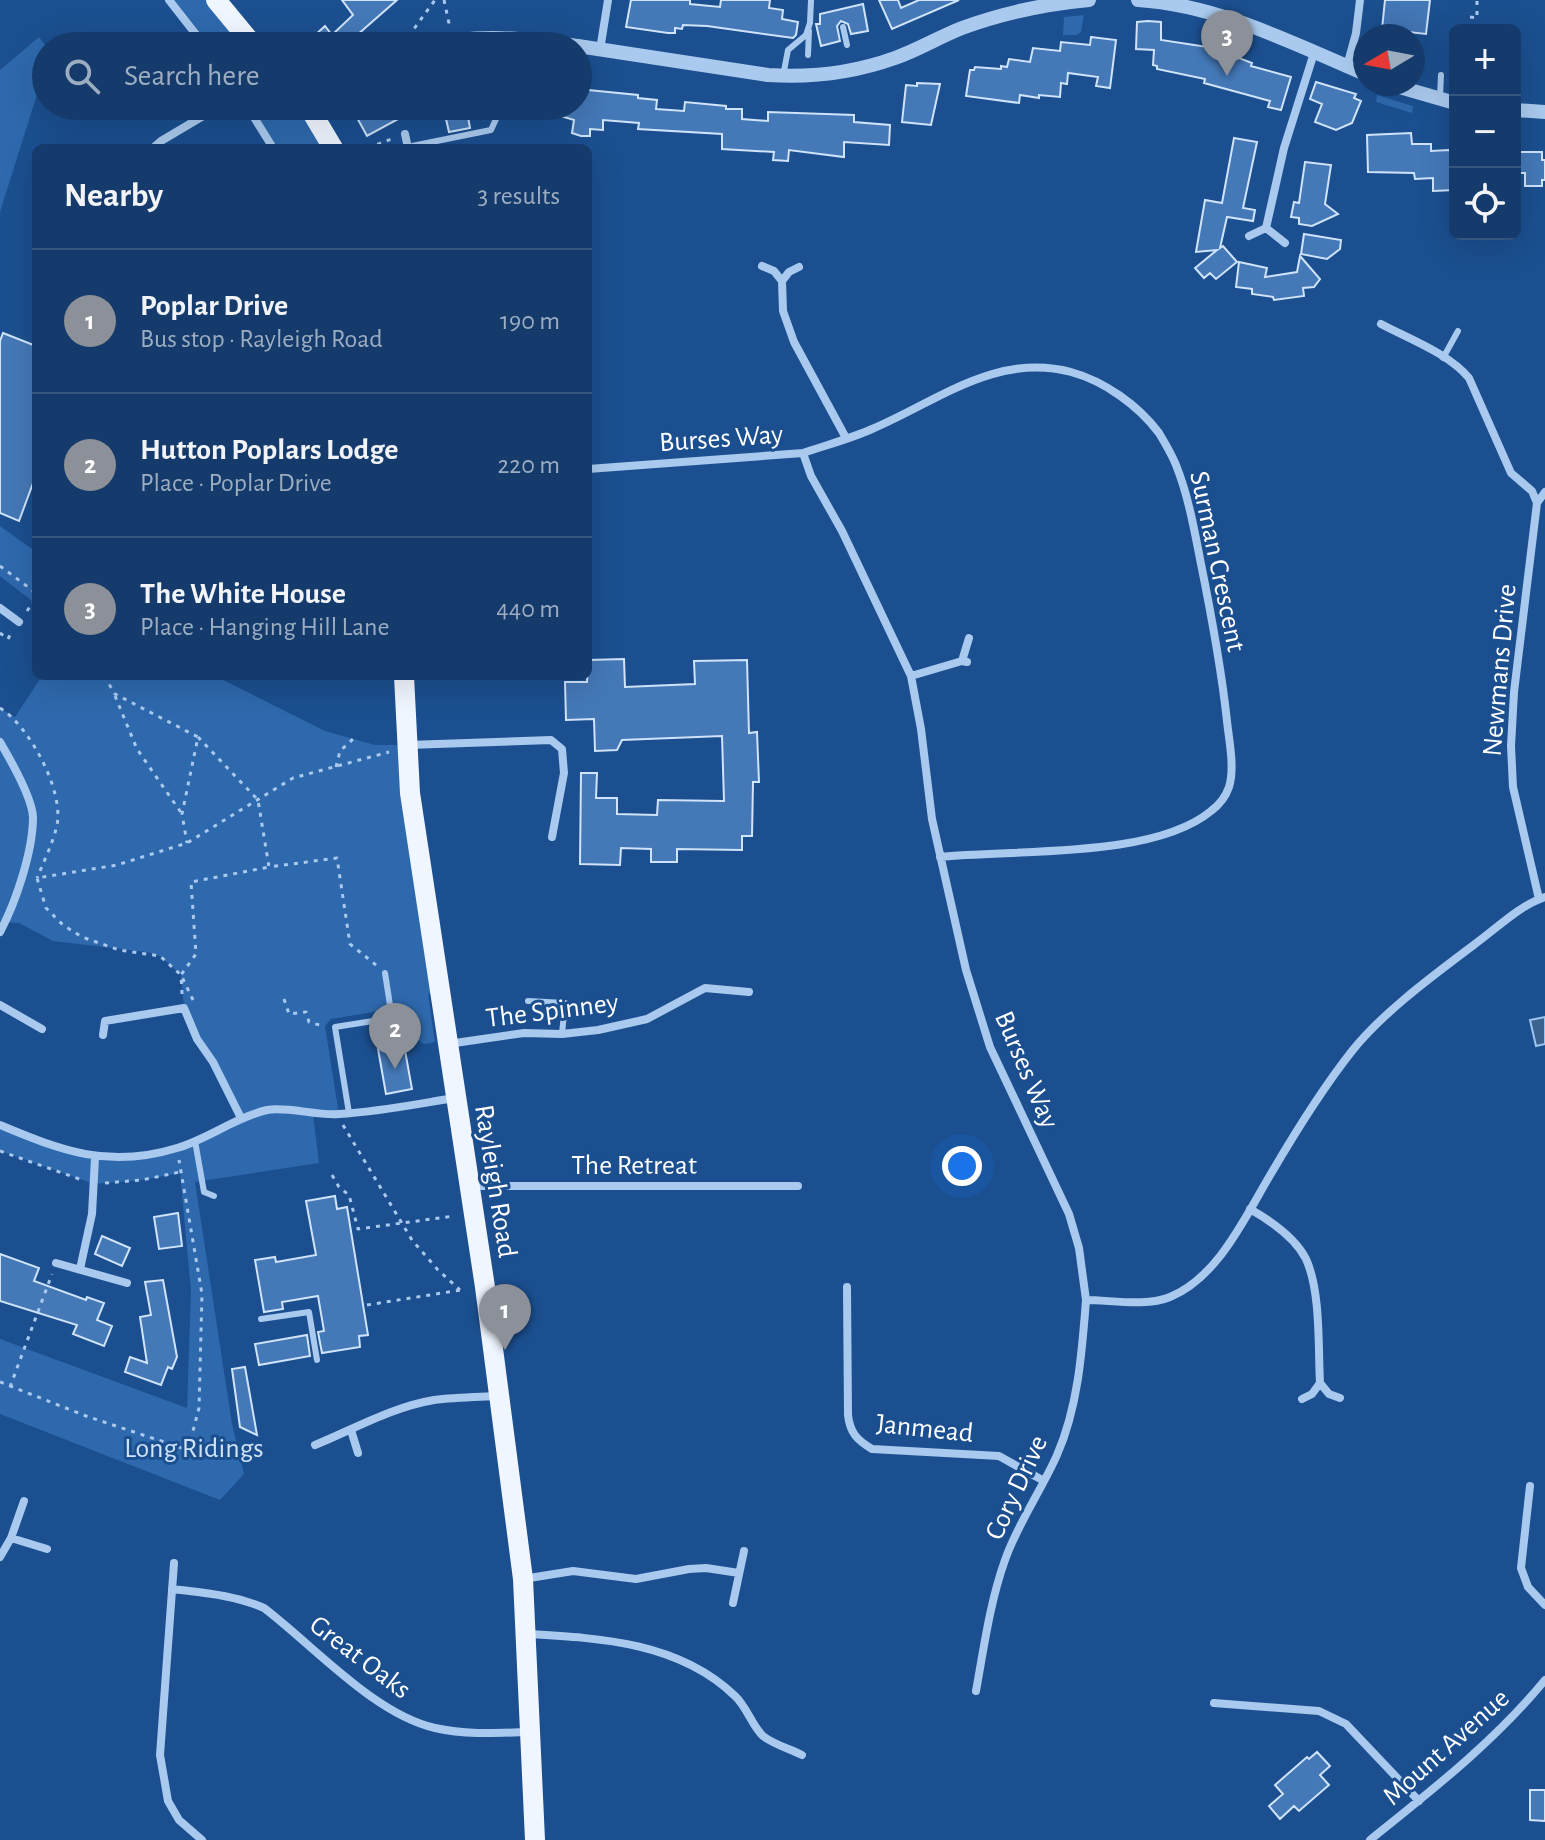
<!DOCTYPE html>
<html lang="en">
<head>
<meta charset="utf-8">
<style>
	body { margin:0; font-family:"Alegreya Sans",sans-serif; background:#214673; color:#f1f3f6 }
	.controls { position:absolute; right:24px; top:24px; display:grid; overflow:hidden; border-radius:12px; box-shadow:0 8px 32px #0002 }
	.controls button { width:72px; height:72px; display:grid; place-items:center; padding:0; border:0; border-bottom:2px solid #33557e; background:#143b6b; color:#f1f3f6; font:40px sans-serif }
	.compass { position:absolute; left:1353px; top:24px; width:72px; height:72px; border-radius:50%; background:#143b6b; box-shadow:0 8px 32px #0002; rotate:260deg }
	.you { position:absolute; left:962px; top:1166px; width:28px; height:28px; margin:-20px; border:6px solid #fff; border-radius:50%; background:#1a73e8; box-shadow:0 0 0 12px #1a73e833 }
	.badge { display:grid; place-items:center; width:52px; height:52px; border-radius:50%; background:#8c9099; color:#fff; font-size:26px; font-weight:700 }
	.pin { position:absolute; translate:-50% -66px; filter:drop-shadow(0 2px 4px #0008) }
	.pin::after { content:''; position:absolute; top:42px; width:28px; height:24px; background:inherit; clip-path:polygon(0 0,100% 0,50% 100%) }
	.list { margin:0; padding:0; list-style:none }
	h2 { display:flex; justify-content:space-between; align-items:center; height:104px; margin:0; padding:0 32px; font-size:34px }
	h2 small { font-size:26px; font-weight:400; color:#9dadc1 }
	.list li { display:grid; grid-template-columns:52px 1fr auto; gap:24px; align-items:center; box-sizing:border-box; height:144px; padding:0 32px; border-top:2px solid #33557e }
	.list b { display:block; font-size:30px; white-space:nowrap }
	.list p { margin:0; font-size:26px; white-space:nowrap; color:#9dadc1 }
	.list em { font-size:26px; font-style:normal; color:#9dadc1 }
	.icon { flex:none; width:44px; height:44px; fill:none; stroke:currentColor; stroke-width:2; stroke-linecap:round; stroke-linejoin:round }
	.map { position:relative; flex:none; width:1545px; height:1840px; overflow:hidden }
	.search { position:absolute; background:#143b6b; box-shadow:0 8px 32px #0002; left:32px; top:32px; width:560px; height:88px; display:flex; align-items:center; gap:20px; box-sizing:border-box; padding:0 28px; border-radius:44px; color:#9dadc1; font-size:30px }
	.panel { position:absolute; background:#143b6b; box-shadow:0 8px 32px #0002; left:32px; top:144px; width:560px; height:536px; border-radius:12px }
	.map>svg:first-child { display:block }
</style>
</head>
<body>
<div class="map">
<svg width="1545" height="1840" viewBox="0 0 1545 1840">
	<rect width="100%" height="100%" fill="#1b4f8f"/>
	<path fill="#2e69ad" d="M169,0H216L254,46H205Z
		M1084,15L1081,32L1077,35H1063L1064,17Z
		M39,37L46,46V66L0,212V70Z
		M1377,95L1413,106L1412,113L1376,102Z
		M247,106H308L333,148H273Z
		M0,526L36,552V604L0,576Z
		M42,676H215L325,731L375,745H407L440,992L428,994L435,1042L424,1044L401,1030L398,1008L331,1019L325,1026L339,1115L313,1114L319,1163L195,1182L232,1424L244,1474L220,1500L0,1414V1339L187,1408L191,1291L180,1173L142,1180L94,1184L0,1151V1125L95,1158L178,1148L241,1118L184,1008L181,975L160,956L147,952L53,941L19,923L5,922L0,930V708L15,717Z"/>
	<path fill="#3c6290" stroke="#9cc4f0" stroke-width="2" d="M1545,1017V1044L1536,1046L1530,1020Z"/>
	<path fill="#4478b7" stroke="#cfe3fa" stroke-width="2" d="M342,0H397L356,36L358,39L350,46H319L321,44L314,36L325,26L332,35L353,15Z
		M631,0H690V4L720,7L721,0H770L769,8L783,10L782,19L798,22L796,35L793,38L707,26L683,25L682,29L675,28V33H668L626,27Z
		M879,0H898L901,8L919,0H959L892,29Z
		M1385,0H1430L1426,34L1382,29Z
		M863,4L868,31L851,34L848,24L841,21L837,26L840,41L821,46L816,24H820V14Z
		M1148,21L1161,22V40L1214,48L1239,56V58L1252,63L1251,66L1291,77L1281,110L1268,107L1270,101L1204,83L1205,79L1157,69V66L1153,65L1154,50L1136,49L1137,22Z
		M1091,37L1116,40L1110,88L1096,86L1098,77L1068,73L1067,84L1061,83L1060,97L1039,95V98L1020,95L1019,103L966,96L970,70H974L975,67L1001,69V66L1007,67L1009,59L1030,62L1033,48L1060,51L1061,42L1090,45Z
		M1316,82L1356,94L1354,98L1361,101L1352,123L1336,130L1315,122L1322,104L1310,99Z
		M917,83L940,84L931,125L902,122L906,85L917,86Z
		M578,89L638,95V98L657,100L656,109L684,111L685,102L726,106V109H742V119L768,121V112L854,115V122L890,125L889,145L844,142V157L789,150L788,161L773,160L774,152L722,149V134L638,129L639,123L603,120V130L590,129V136H581L572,133L574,120L538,109L539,106H578Z
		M370,106H422L367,136L355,114Z
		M443,106H466L470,128L449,132Z
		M1411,133L1412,144H1431V151L1449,150L1455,156V190L1433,191V178L1415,179L1414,173L1368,172L1367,135Z
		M1234,138L1257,142L1243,208L1255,210L1253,221L1227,217L1220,248L1223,246L1237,262L1216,279L1210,273L1204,278L1195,268L1217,250L1196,252L1205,200L1222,203Z
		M1515,152H1542V160H1545V180H1542V186H1525V173H1515Z
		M1305,162L1331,165L1325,204L1338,214L1312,226L1299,224V218L1291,217L1294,202L1299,203Z
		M1304,234L1341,240L1340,249L1327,259L1301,254Z
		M1300,256L1320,279L1314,287L1303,288L1304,296L1274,300L1273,297L1252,294V289L1236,287L1239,262L1267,268L1265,277L1297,272Z
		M3,333L36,346V475L19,521L0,513V341Z
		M624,659L625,687L695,684L694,661L747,660L749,733L757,732L759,782H753L752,836H742V850L677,849V862H651V849L621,848L620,865L580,864L581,773H597L596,798H617V814L657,815L658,800L724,801L722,736L622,740L617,750L595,751L594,719L566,720L565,682H587L588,660Z
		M404,1045L412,1089L386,1094L378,1049Z
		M335,1196L337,1209L347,1207L368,1335L359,1336L360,1347L322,1353L318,1332L324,1331L318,1296L282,1302L283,1309L264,1312L255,1260L275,1257L276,1262L316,1255L306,1201Z
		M178,1213L182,1246L159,1249L154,1217Z
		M102,1236L130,1248L122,1266L95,1254Z
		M0,1254L39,1268L34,1281L86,1300L87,1297L104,1303L97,1320L112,1326L104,1346L73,1334L77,1325L0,1301Z
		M163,1280L177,1357L172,1369L168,1367L161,1385L125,1372L130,1357L147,1363L140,1317L151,1315L145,1282Z
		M307,1335L310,1356L259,1365L255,1344Z
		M245,1367L257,1435L240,1427L232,1369Z
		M1317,1752L1330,1766L1320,1775L1329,1785L1299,1811L1294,1806L1280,1819L1269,1806L1283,1794L1275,1785L1307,1757L1309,1759Z
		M1530,1790H1545V1821L1530,1820Z"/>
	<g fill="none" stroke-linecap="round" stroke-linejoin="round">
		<path stroke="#a9c9ee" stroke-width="3" stroke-dasharray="4 6" stroke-linecap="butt" d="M444,0L450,28
			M1470,17L1477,18V0
			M410,46L408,37L435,0
			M368,148L394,138
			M0,566L36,593
			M27,611L36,598
			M0,633L8,639L11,633
			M104,676L115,694L198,737L182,814L187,843
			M115,696L137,749L182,814
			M0,708C29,726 64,790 57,825C53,843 44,861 37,878
			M198,737L258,800L269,867L337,858L350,944L376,965
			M336,767L340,751L353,739
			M182,994L181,975L196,954L191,882L269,867
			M284,999L289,1014L306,1012L309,1022L323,1026
			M193,1000L181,975L160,956L119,950L82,937L63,925L46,908L37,878L117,865L187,843L293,778L389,752
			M343,1125L412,1240L438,1270L460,1290
			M0,1151L82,1180
			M332,1175L339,1187L349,1195L358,1229L454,1216
			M105,1183L142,1180L180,1172
			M367,1305L461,1290
			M0,1382L86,1416L188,1450L199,1408L202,1294L179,1160
			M10,1387L52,1274"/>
		<path stroke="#a9c9ee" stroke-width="6" d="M843,27L847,45
			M808,55L809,31
			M783,76L788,50L806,35L810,23L811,0
			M1440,96L1441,75
			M407,147L491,130L501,108L514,111
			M1443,358L1458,331
			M528,1001L565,1003L562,1034
			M349,1113L335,1027L392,1018L385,973
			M195,1141L204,1192L214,1196
			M261,1319L309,1312L317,1360"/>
		<path stroke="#a9c9ee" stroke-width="8" d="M169,0L205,46
			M600,50L608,0
			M1347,66L1356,33L1360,0
			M247,106L273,148
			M405,134L408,148
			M153,148L161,141L220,106
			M1266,228L1284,148L1314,53
			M1266,228L1285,243
			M1249,236L1266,228
			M762,266L774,271L782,281
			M782,281L783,311L794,342L846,438
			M782,281L789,272L799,267
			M1381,324C1409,339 1448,353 1469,378L1511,473L1532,491L1537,503
			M803,453C826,445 850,439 872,429C936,402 996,352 1071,372C1104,381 1138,405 1159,433C1165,443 1172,455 1176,465C1188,495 1194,528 1200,559C1211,613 1221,666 1227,721C1229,741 1235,767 1229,787C1226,796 1219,805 1211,811C1153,859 1014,849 940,857
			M588,469L803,453L811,476L842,531L911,676L921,729L932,819L966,970L990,1047L1069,1214L1079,1248L1086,1300C1111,1300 1146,1307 1170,1297C1219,1277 1246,1215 1272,1172C1296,1131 1322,1089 1352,1051C1383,1012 1434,975 1475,944C1496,929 1520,905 1545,897
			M0,608L19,622
			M962,661L969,638
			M911,676L962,661L967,662
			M0,742C10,759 32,798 33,817C33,851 16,902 0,932
			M408,745L551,740L562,749L564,773L552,837
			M1539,899L1513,787L1511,746L1514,692L1537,503L1545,492
			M0,1005L42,1029
			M103,1035L105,1021L184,1008L197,1039L213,1062L241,1118
			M448,1044L524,1033L562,1034L598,1030L647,1019L705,988L749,992
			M0,1125C62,1151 109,1169 177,1148C208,1139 234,1118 267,1110C286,1106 317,1116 339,1114C378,1112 417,1104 454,1098
			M471,1186H798
			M1250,1209C1271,1221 1295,1237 1306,1259C1321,1292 1318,1347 1320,1383L1329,1394L1340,1398
			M56,1263L127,1283
			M80,1269L92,1214L95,1158
			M847,1287L848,1415C850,1433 857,1440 872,1449L999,1456L1044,1481
			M1302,1399L1312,1394L1320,1383
			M351,1430L358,1453
			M315,1445C354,1429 392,1407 434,1400C455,1397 477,1397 497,1396
			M1530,1486L1521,1568L1528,1587L1545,1605
			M11,1538L47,1549
			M0,1557L11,1538L24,1501
			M174,1563L160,1755L168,1801L179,1820L202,1840
			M523,1579L573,1571L636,1579L689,1569L706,1568L739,1573
			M172,1589C204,1593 234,1595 264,1608C314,1646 374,1714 435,1728C466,1735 498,1733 528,1732
			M733,1603L744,1551
			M527,1634C600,1638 679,1642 735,1696C747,1707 752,1726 763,1736C773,1744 790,1749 802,1755
			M976,1691C984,1647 990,1602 1005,1560C1018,1523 1041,1491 1057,1455C1078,1407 1082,1352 1086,1300
			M1214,1703L1319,1711L1346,1724L1419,1801
			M1370,1840C1432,1790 1494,1742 1545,1680"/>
		<path stroke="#a9c9ee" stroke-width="14" d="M1138,0C1218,5 1292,43 1365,74
			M426,46C477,33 525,38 577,46
			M578,46L768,75C812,78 853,73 895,58C918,50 939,37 962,28C1003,13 1045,4 1089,0
			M1389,84L1455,103
			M1515,110L1545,112"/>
		<path stroke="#f0f6ff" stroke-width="20" d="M216,0L254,46
			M308,106L333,148
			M404,676L410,793L485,1287L523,1579L535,1840"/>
	</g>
	<g text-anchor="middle" stroke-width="6" stroke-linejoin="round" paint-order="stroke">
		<g font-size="28" fill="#fff" stroke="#1b4f8f">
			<text transform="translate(721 437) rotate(-4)" y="10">Burses Way</text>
			<text transform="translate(1219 561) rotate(78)" y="10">Surman Crescent</text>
			<text transform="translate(1498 670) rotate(-85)" y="10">Newmans Drive</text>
			<text transform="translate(552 1009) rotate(-7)" y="10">The Spinney</text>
			<text transform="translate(1028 1069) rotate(67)" y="10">Burses Way</text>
			<text x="634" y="1174">The Retreat</text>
			<text transform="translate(497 1181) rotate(81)" y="10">Rayleigh Road</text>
			<text transform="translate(925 1427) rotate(6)" y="10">Janmead</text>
			<text transform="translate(1015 1487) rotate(-65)" y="10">Cory Drive</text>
			<text transform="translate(361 1656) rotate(37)" y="10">Great Oaks</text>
			<text transform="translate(1445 1746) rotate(-42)" y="10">Mount Avenue</text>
		</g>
		<g font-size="28" fill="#cfe3fa" stroke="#1b4f8f">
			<text x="194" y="1457">Long Ridings</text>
		</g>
	</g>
</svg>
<div class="controls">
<button>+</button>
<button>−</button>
<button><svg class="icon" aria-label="locate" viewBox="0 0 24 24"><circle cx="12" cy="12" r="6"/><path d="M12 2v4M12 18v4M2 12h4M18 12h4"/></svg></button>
</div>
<svg class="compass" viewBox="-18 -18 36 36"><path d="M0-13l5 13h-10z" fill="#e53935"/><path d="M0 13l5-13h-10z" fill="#9dadc1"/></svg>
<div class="you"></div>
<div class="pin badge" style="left:505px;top:1350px">1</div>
<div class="pin badge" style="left:395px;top:1069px">2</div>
<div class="pin badge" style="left:1227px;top:76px">3</div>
<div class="search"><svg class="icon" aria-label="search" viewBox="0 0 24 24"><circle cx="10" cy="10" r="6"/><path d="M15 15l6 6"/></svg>Search here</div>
<section class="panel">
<h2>Nearby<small>3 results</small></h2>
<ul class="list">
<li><span class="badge">1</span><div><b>Poplar Drive</b><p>Bus stop · Rayleigh Road</p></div><em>190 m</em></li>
<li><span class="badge">2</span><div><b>Hutton Poplars Lodge</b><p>Place · Poplar Drive</p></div><em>220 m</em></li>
<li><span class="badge">3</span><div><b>The White House</b><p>Place · Hanging Hill Lane</p></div><em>440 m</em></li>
</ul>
</section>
</div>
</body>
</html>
